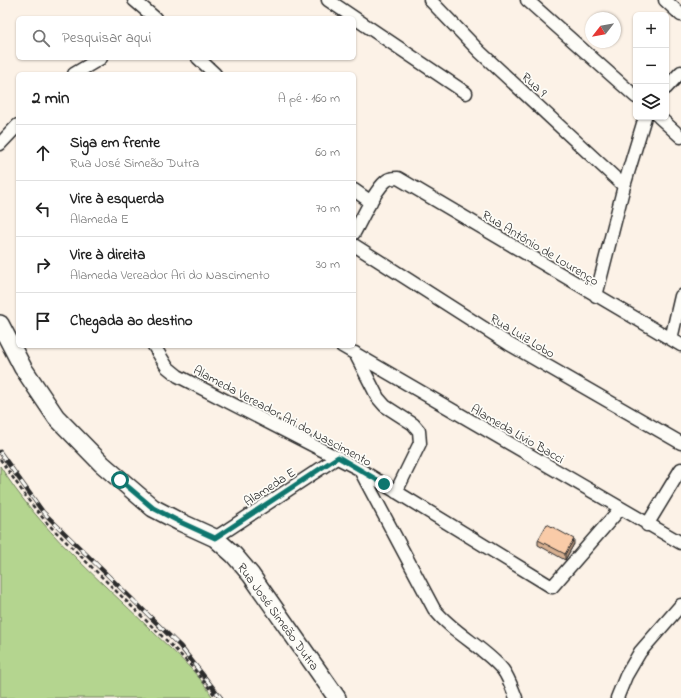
<!DOCTYPE html>
<html lang="pt">
<head>
<meta charset="utf-8">
<style>
	body { margin:0; font-family:"Indie Flower",sans-serif; background:#f6f6f6; color:#222 }
	.controls { position:absolute; right:12px; top:12px; display:grid; overflow:hidden; border-radius:6px; box-shadow:0 1px 3px #0004 }
	.controls button { width:36px; height:36px; display:grid; place-items:center; padding:0; border:0; border-bottom:1px solid #e0e0e0; background:#fff; color:#222; font:20px sans-serif }
	.compass { position:absolute; left:585px; top:12px; width:36px; height:36px; border-radius:50%; background:#fff; box-shadow:0 1px 3px #0004; rotate:239deg }
	.stop { position:absolute; width:12px; height:12px; margin:-9px; border:3px solid #0f766e; border-radius:50%; background:#fff }
	.stop.end { background:#0f766e; border-color:#fff; box-shadow:0 1px 4px #0008 }
	.list { margin:0; padding:0; list-style:none }
	h2 { display:flex; justify-content:space-between; align-items:center; height:52px; margin:0; padding:0 16px; font-size:17px }
	h2 small { font-size:13px; font-weight:400; color:#767676 }
	.list li { display:grid; grid-template-columns:26px 1fr auto; gap:12px; align-items:center; box-sizing:border-box; height:56px; padding:0 16px; border-top:1px solid #e0e0e0 }
	.list b { display:block; font-size:15px; white-space:nowrap }
	.list p { margin:0; font-size:13px; white-space:nowrap; color:#767676 }
	.list em { font-size:13px; font-style:normal; color:#767676 }
	.icon { flex:none; width:22px; height:22px; fill:none; stroke:currentColor; stroke-width:2; stroke-linecap:round; stroke-linejoin:round }
	.map { position:relative; flex:none; width:681px; height:698px; overflow:hidden }
	.search { position:absolute; background:#fff; box-shadow:0 1px 3px #0004; left:16px; top:16px; width:340px; height:44px; display:flex; align-items:center; gap:10px; box-sizing:border-box; padding:0 14px; border-radius:6px; color:#767676; font-size:15px }
	.panel { position:absolute; background:#fff; box-shadow:0 1px 3px #0004; left:16px; top:72px; width:340px; height:276px; border-radius:6px }
	.map>svg:first-child { display:block }
</style>
</head>
<body>
<div class="map">
<svg width="681" height="698" viewBox="0 0 681 698">
	<rect width="100%" height="100%" fill="#fcf2e7"/>
	<filter id="ink" filterUnits="userSpaceOnUse"><feTurbulence type="fractalNoise" baseFrequency=".025" numOctaves="2"/><feDisplacementMap in="SourceGraphic" scale="8" xChannelSelector="R" yChannelSelector="G"/><feConvolveMatrix kernelMatrix="1 2 1 2 8 2 1 2 1" color-interpolation-filters="sRGB"/></filter>
	<g filter="url(#ink)">
		<path fill="#b4d58f" stroke="#70805d" d="M0,466C39,529 97,577 149,628C171,650 198,671 213,698H0Z"/>
		<g fill="none" stroke-linecap="round" stroke-linejoin="round">
			<defs>
				<path id="minor" d="M134,0L155,18
					M328,0L466,93
					M430,0L480,52L624,186
					M527,0L636,97
					M665,0L681,15
					M198,58L215,74
					M74,74L101,58
					M666,88L681,72
					M659,117L681,137
					M0,144L18,125
					M354,190L371,202
					M354,233C362,219 374,191 386,181C389,178 394,178 398,178L681,345
					M354,245L509,344L681,443
					M596,296L624,186L645,117
					M671,339L681,296
					M154,346L167,367L178,376L359,469L552,587L620,509
					M342,346L681,543
					M355,353L378,398L385,406L413,424L419,431L420,443L396,492
					M360,470L434,609C454,634 484,647 503,670C509,678 512,688 516,698
					M647,525L681,469
					M215,538L338,457
					M617,698L626,676L640,652L681,605"/>
				<path id="secondary" d="M0,324L23,368L56,417L102,464L153,508L180,522L215,538L234,555L251,575L337,698"/>
			</defs>
			<use href="#minor" stroke="#2b2b2b" stroke-width="15"/>
			<use href="#secondary" stroke="#2b2b2b" stroke-width="20"/>
			<path stroke="#2b2b2b" stroke-width="2.5" stroke-dasharray="4 3" stroke-linecap="butt" d="M0,459L29,501L47,523L174,648L193,668L217,698"/>
			<use href="#minor" stroke="#fdfcf7" stroke-width="12"/>
			<use href="#secondary" stroke="#fdfcf7" stroke-width="17"/>
			<defs>
				<path id="rail" d="M0,452L43,512L180,646L221,698"/>
			</defs>
			<use href="#rail" stroke="#2b2b2b" stroke-width="4.5"/>
			<use href="#rail" stroke="#fdfcf7" stroke-width="3" stroke-dasharray="9" stroke-linecap="butt"/>
		</g>
		<path fill="#d6af90" stroke="#2b2b2b" d="M538,540L574,544L565,560L538,545Z"/>
		<path fill="#ae8e76" stroke="#2b2b2b" d="M574,539V544L565,560V554Z"/>
		<path fill="#f9cba8" stroke="#2b2b2b" d="M547,524L574,539L565,554L538,540Z"/>
	</g>
	<g fill="none" stroke-linecap="round" stroke-linejoin="round" filter="url(#ink)">
		<path stroke="#0f766e" stroke-width="5" d="M120,480L153,508L180,522L215,538L338,457L384,484"/>
	</g>
	<g text-anchor="middle" stroke-width="3.5" stroke-linejoin="round" paint-order="stroke">
		<g font-size="13" fill="#2b2b2b" stroke="#fdfcf7">
			<text transform="translate(535 84) rotate(43)" y="5">Rua 9</text>
			<text transform="translate(541 247) rotate(31)" y="5">Rua Antônio de Lourenço</text>
			<text transform="translate(523 335) rotate(31)" y="5">Rua Luiz Lobo</text>
			<text transform="translate(283 415) rotate(28)" y="5">Alameda Vereador Ari do Nascimento</text>
			<text transform="translate(518 433) rotate(30)" y="5">Alameda Lívio Bacci</text>
			<text transform="translate(269 486) rotate(-33)" y="5">Alameda E</text>
			<text transform="translate(279 616) rotate(54)" y="5">Rua José Simeão Dutra</text>
		</g>
	</g>
</svg>
<div class="controls">
<button>+</button>
<button>−</button>
<button><svg class="icon" aria-label="layers" viewBox="0 0 24 24"><path d="M12 4l9 5-9 5-9-5zM3 14l9 5 9-5"/></svg></button>
</div>
<svg class="compass" viewBox="-18 -18 36 36"><path d="M0-13l5 13h-10z" fill="#e53935"/><path d="M0 13l5-13h-10z" fill="#767676"/></svg>
<div class="stop" style="left:120px;top:480px"></div>
<div class="stop end" style="left:384px;top:484px"></div>
<div class="search"><svg class="icon" aria-label="search" viewBox="0 0 24 24"><circle cx="10" cy="10" r="6"/><path d="M15 15l6 6"/></svg>Pesquisar aqui</div>
<section class="panel">
<h2>2 min<small>A pé · 160 m</small></h2>
<ul class="list">
<li><svg class="icon" aria-label="ahead" viewBox="0 0 24 24"><path d="M12 20V5M6 11l6-6 6 6"/></svg><div><b>Siga em frente</b><p>Rua José Simeão Dutra</p></div><em>60 m</em></li>
<li><svg class="icon" aria-label="left" viewBox="0 0 24 24"><path d="M17 20v-9H6M10 6l-5 5 5 5"/></svg><div><b>Vire à esquerda</b><p>Alameda E</p></div><em>70 m</em></li>
<li><svg class="icon" aria-label="right" viewBox="0 0 24 24"><path d="M7 20v-9h11M14 6l5 5-5 5"/></svg><div><b>Vire à direita</b><p>Alameda Vereador Ari do Nascimento</p></div><em>30 m</em></li>
<li><svg class="icon" aria-label="arrive" viewBox="0 0 24 24"><path d="M6 21V4h12l-3 4 3 4H6"/></svg><div><b>Chegada ao destino</b></div></li>
</ul>
</section>
</div>
</body>
</html>
